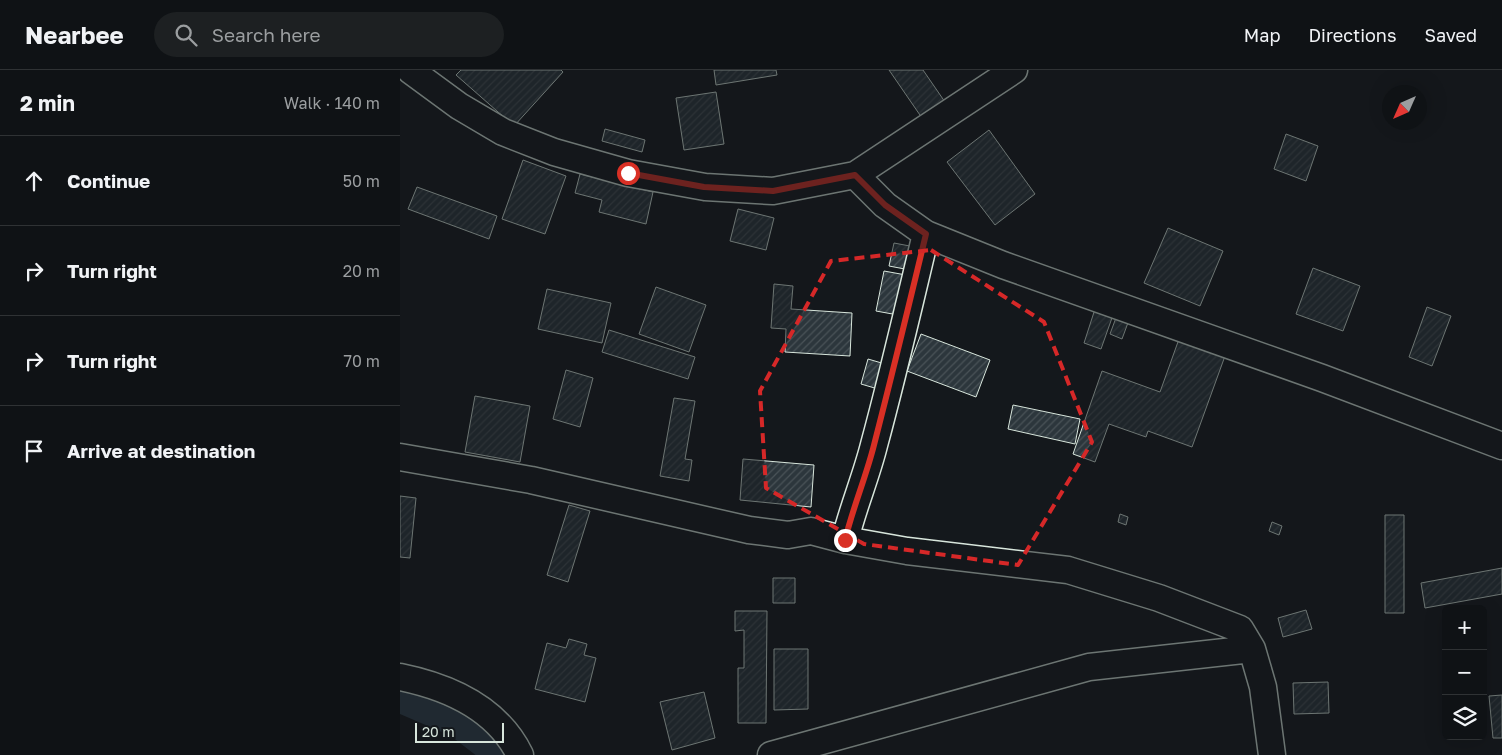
<!DOCTYPE html>
<html lang="en">
<head>
<meta charset="utf-8">
<style>
	body { margin:0; font-family:"Golos Text",sans-serif; background:#1d2022; color:#f1f3f6 }
	.controls { position:absolute; right:15px; bottom:15px; display:grid; overflow:hidden; border-radius:8px; box-shadow:0 5px 20px #0002 }
	.controls button { width:45px; height:45px; display:grid; place-items:center; padding:0; border:0; border-bottom:1px solid #2f3234; background:#0f1215; color:#f1f3f6; font:25px sans-serif }
	.compass { position:absolute; left:982px; top:15px; width:45px; height:45px; border-radius:50%; background:#0f1215; box-shadow:0 5px 20px #0002; rotate:225deg }
	.scale { position:absolute; left:15px; bottom:12px; width:89px; box-sizing:border-box; padding-left:5px; border:2px solid #d8e6dc; border-top:0; font-size:14px; line-height:18px; white-space:nowrap; color:#d8e6dc; -webkit-text-stroke:4px #14181c; paint-order:stroke }
	.stop { position:absolute; width:15px; height:15px; margin:-11px; border:4px solid #d93025; border-radius:50%; background:#fff }
	.stop.end { background:#d93025; border-color:#fff; box-shadow:0 1px 5px #0008 }
	.list { margin:0; padding:0; list-style:none }
	h2 { display:flex; justify-content:space-between; align-items:center; height:65px; margin:0; padding:0 20px; font-size:21px }
	h2 small { font-size:16px; font-weight:400; color:#9b9ea0 }
	.list li { display:grid; grid-template-columns:32px 1fr auto; gap:15px; align-items:center; box-sizing:border-box; height:90px; padding:0 20px; border-top:1px solid #2f3234 }
	.list b { display:block; font-size:19px; white-space:nowrap }
	.list em { font-size:16px; font-style:normal; color:#9b9ea0 }
	.icon { flex:none; width:28px; height:28px; fill:none; stroke:currentColor; stroke-width:2; stroke-linecap:round; stroke-linejoin:round }
	.map { position:relative; flex:none; width:1102px; height:685px; overflow:hidden }
	header { display:flex; align-items:center; gap:30px; box-sizing:border-box; height:70px; padding:0 25px; background:#0f1215; border-bottom:1px solid #2f3234 }
	header strong { font-size:24px }
	nav { display:flex; gap:28px; margin-inline-start:auto; font-size:18px }
	.search { width:350px; height:45px; background:#1d2022; display:flex; align-items:center; gap:12px; box-sizing:border-box; padding:0 18px; border-radius:28px; color:#9b9ea0; font-size:19px }
	main { display:flex }
	aside { flex:1; background:#0f1215 }
	.map>svg:first-child { display:block }
</style>
</head>
<body>
<header>
<strong>Nearbee</strong>
<div class="search"><svg class="icon" aria-label="search" viewBox="0 0 24 24"><circle cx="10" cy="10" r="6"/><path d="M15 15l6 6"/></svg>Search here</div>
<nav><a>Map</a><a>Directions</a><a>Saved</a></nav>
</header>
<main>
<aside>
<h2>2 min<small>Walk · 140 m</small></h2>
<ul class="list">
<li><svg class="icon" aria-label="ahead" viewBox="0 0 24 24"><path d="M12 20V5M6 11l6-6 6 6"/></svg><div><b>Continue</b></div><em>50 m</em></li>
<li><svg class="icon" aria-label="right" viewBox="0 0 24 24"><path d="M7 20v-9h11M14 6l5 5-5 5"/></svg><div><b>Turn right</b></div><em>20 m</em></li>
<li><svg class="icon" aria-label="right" viewBox="0 0 24 24"><path d="M7 20v-9h11M14 6l5 5-5 5"/></svg><div><b>Turn right</b></div><em>70 m</em></li>
<li><svg class="icon" aria-label="arrive" viewBox="0 0 24 24"><path d="M6 21V4h12l-3 4 3 4H6"/></svg><div><b>Arrive at destination</b></div></li>
</ul>
</aside>
<div class="map">
<svg width="1102" height="685" viewBox="0 0 1102 685">
	<defs>
		<pattern id="building-hatch" width="6" height="6" patternUnits="userSpaceOnUse" patternTransform="scale(1.25)"><rect width="6" height="6" fill="#2c363c"/><path d="M-1 1l2-2M0 6l6-6M5 7l2-2" fill="none" stroke="#4a5358"/></pattern>
	</defs>
	<rect width="100%" height="100%" fill="#14181c"/>
	<g fill="none" stroke-linecap="round" stroke-linejoin="round">
		<path stroke="#2f3f4d" stroke-width="31" d="M0,627L58,652L101,685"/>
	</g>
	<path fill="url(#building-hatch)" stroke="#d8e6dc" d="M61,0H161L163,2L114,56L56,5Z
		M314,0H376L377,5L316,15Z
		M489,0H523L545,32L522,48Z
		M316,22L324,74L284,80L276,28Z
		M205,59L245,70L242,82L202,71Z
		M589,60L635,124L595,155L547,92Z
		M886,64L918,76L906,111L874,99Z
		M123,90L166,106L145,164L102,149Z
		M180,104L253,122L246,154L199,142L202,130L175,123Z
		M17,117L97,146L89,169L8,139Z
		M338,139L374,148L366,180L330,171Z
		M768,158L823,181L800,236L744,213Z
		M494,173L515,177L510,200L489,196Z
		M913,198L960,216L943,261L896,244Z
		M484,201L506,205L498,245L476,241Z
		M374,214L393,216L391,239L452,243L450,286L385,282L386,259L371,258Z
		M256,217L306,235L289,282L239,264Z
		M147,219L211,233L202,273L138,259Z
		M1027,237L1051,246L1032,296L1009,287Z
		M695,239L713,245L701,279L684,273Z
		M717,245L729,250L722,269L710,264Z
		M209,260L295,287L288,309L202,282Z
		M521,264L590,290L576,327L507,301Z
		M779,269L825,286L792,377L748,361L746,367L709,354L695,392L673,384L702,301L760,322Z
		M468,289L485,294L478,319L461,314Z
		M166,300L193,308L180,357L153,349Z
		M75,326L130,336L120,392L65,382Z
		M274,328L295,331L285,389L292,390L289,411L260,406Z
		M613,335L680,349L675,374L608,359Z
		M343,389L414,395L411,437L340,430Z
		M0,426L16,428L10,488L0,487Z
		M169,435L190,441L168,512L147,505Z
		M720,444L728,447L726,455L718,452Z
		M985,445H1004V543H985Z
		M872,452L882,456L879,465L869,461Z
		M1102,498V524L1025,538L1021,513Z
		M373,508H395V533H373Z
		M906,540L912,559L883,567L878,548Z
		M335,541H367L366,653H338V598H344V560L335,561Z
		M169,569L187,574L184,585L196,588L185,632L135,619L147,573L166,578Z
		M374,579H408V639L374,640Z
		M928,612L929,643L894,644L893,613Z
		M304,622L315,668L272,680L260,632Z
		M1102,625V668H1093L1089,626Z"/>
	<g fill="none" stroke-linecap="round" stroke-linejoin="round">
		<defs>
			<path id="minor" d="M10,0L59,36L103,62L154,82L228,103L305,117L373,121L455,105L485,135L526,164L603,195L922,308L1102,376
				M455,105L614,0
				M0,387L131,410L349,460L388,465L411,461L445,470C453,437 466,407 474,375C493,305 509,235 526,164
				M445,470L507,481L668,500L759,528L840,559L852,579
				M0,607C49,617 97,638 120,685
				M371,685L689,597L852,579L863,617L872,685"/>
		</defs>
		<use href="#minor" stroke="#d8e6dc" stroke-width="29"/>
		<use href="#minor" stroke="#14181c" stroke-width="26"/>
	</g>
	<g fill="none" stroke-linecap="round" stroke-linejoin="round">
		<path stroke="#d93025" stroke-width="6" d="M228,103L304,117L373,121L455,105L485,135L526,164C509,235 492,305 474,375C466,407 453,437 445,470"/>
	</g>
	<path d="M0 0H1102V685H0ZM531,180L644,252L692,372L618,495L464,474L366,418L360,321L431,191Z" fill="#14181c" fill-opacity=".55" fill-rule="evenodd"/>
	<path fill="none" stroke="#d62828" stroke-width="4" stroke-dasharray="10 6" stroke-linejoin="round" d="M531,180L644,252L692,372L618,495L464,474L366,418L360,321L431,191Z"/>
</svg>
<div class="controls">
<button>+</button>
<button>−</button>
<button><svg class="icon" aria-label="layers" viewBox="0 0 24 24"><path d="M12 4l9 5-9 5-9-5zM3 14l9 5 9-5"/></svg></button>
</div>
<svg class="compass" viewBox="-18 -18 36 36"><path d="M0-13l5 13h-10z" fill="#e53935"/><path d="M0 13l5-13h-10z" fill="#9b9ea0"/></svg>
<div class="scale">20 m</div>
<div class="stop" style="left:228px;top:103px"></div>
<div class="stop end" style="left:445px;top:470px"></div>
</div>
</main>
</body>
</html>
